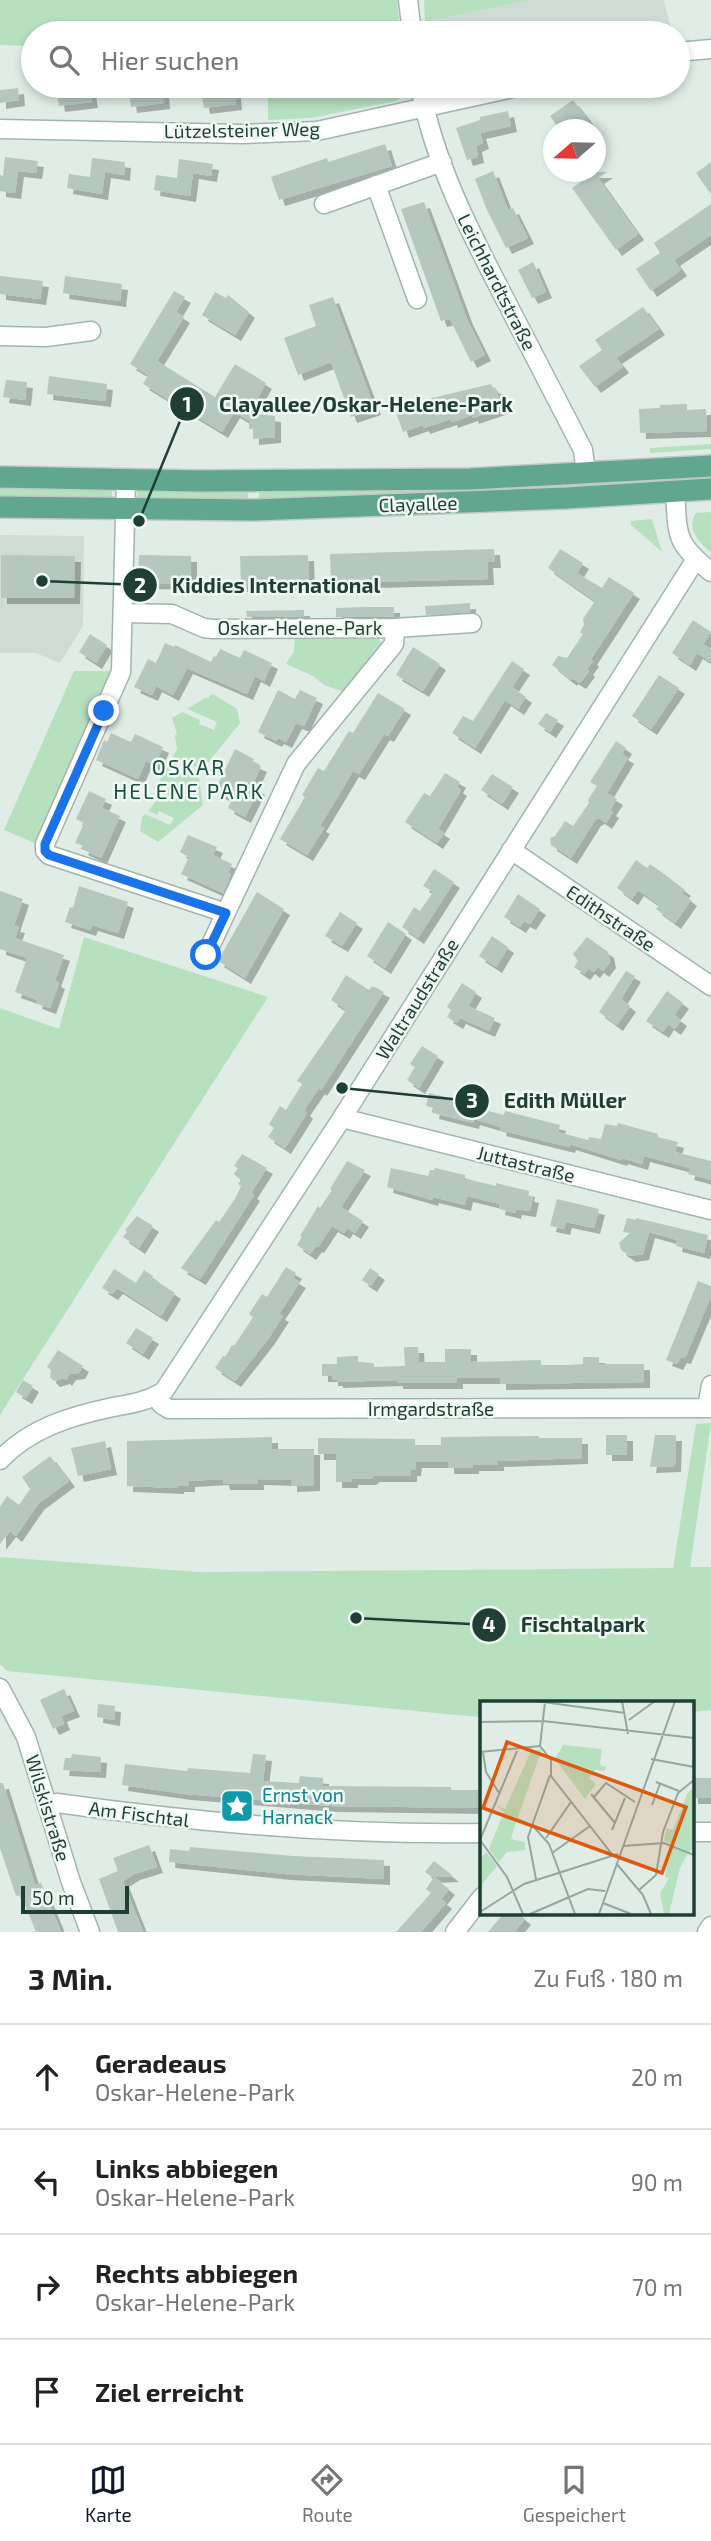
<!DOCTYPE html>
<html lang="de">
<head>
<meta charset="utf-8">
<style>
	body { margin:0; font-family:"Exo 2",sans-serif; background:#f2f2f2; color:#222 }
	.compass { position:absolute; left:543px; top:119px; width:63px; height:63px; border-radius:50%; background:#fff; box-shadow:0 4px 10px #0003; rotate:250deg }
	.scale { position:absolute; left:21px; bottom:18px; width:108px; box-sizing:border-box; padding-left:7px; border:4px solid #1f3f34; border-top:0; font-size:19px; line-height:24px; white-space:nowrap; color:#1f3f34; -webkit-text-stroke:5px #f1f9f4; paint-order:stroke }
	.stop { position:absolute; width:21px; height:21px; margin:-16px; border:5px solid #1a73e8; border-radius:50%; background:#fff }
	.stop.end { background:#1a73e8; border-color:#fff; box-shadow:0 2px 7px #0008 }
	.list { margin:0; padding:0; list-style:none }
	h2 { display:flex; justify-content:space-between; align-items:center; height:91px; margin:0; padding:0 28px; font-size:30px }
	h2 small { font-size:23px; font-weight:400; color:#767676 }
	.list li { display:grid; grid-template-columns:46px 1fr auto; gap:21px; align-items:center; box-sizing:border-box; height:105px; padding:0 28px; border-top:2px solid #e0e0e0 }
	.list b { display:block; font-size:26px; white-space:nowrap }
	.list p { margin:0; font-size:23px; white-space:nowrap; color:#767676 }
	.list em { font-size:23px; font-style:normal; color:#767676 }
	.icon { flex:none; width:38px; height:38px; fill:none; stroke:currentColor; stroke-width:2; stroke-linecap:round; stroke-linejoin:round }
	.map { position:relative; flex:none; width:711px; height:1932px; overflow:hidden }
	.search { position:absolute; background:#fff; box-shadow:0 4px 10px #0003; left:21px; right:21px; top:21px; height:77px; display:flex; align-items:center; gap:18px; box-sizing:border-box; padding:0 24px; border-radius:38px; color:#767676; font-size:26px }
	.sheet { height:511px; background:#fff }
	nav { display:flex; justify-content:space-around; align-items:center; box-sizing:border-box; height:98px; border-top:2px solid #e0e0e0; background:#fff; font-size:19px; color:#767676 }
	nav a { display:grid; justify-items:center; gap:4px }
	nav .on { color:#111827 }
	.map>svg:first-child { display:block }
</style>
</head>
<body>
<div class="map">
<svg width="711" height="1932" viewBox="0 0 711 1932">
	<defs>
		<filter id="shadow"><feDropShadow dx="6" dy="6" stdDeviation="0" flood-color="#0004"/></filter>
	</defs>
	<rect width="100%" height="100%" fill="#e0ede6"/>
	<path fill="#cedcd5" d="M530,0H664L672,33H427L425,22Z
		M0,535L84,536L83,626L60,663L36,653H0Z"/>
	<path fill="#b7e0bf" d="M0,0H397L400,33H33V46L0,45Z
		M424,0H530L425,22Z
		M268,86H408L405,96L396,101L311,118L268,120Z
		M711,444V449L650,453V448Z
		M643,477V486L259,500V491L425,489Z
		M0,488L112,490V498L0,497Z
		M138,490L248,491V499H137Z
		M711,512V553C700,543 685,528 696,513Z
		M652,519L661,549V551L631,525V521Z
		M377,636L382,644L380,651L344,692L324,685L313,676L286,664L294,651L295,639Z
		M74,671H116L37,844L4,830Z
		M213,694L237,709L240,723L202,770L177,759L174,766L189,773L191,770L198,773L203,805L158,842L140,831L142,817L145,814L170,825L174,818L159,811L157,815L148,811L159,798L157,786L177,749L175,736L177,734L172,718L182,712L200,720L199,724L214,730L217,722L187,709L205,698H209V696Z
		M84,937L268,997L0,1415V1008L59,1029Z
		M711,1423L690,1567H711V1710L692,1712V1703H482V1717L446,1714L7,1671L0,1664V1557L199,1572L673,1568L696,1424Z"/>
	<path fill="#b5c7bf" filter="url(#shadow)" d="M56,86H71L72,92L90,90L92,102L59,106Z
		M128,86H143L144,93L163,90L164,103L131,107Z
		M200,86H215L216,94L235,92L236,104L204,108Z
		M18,88L19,100L0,103V90Z
		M573,100L586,117L594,130H560L550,116Z
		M508,111L511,126L480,133L483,143L476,146L478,157L467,160L456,128L480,120V117Z
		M385,144L392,166L279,200L271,177L327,158L328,162Z
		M5,157L38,161L36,173L18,171L15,193L0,191V175L3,176Z
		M92,158L125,162L124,175L105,172L102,194L67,188L69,174L90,177Z
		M179,159L213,164L211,176L193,173L190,196L154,190L156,175L177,178Z
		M711,162V194L696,173Z
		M493,171L508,210L513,208L528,238L506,248L487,210L475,179Z
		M575,172H607L598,178L638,234L616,250L572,188L582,181Z
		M424,202L467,319L485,355L471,362L450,319L441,321L401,209Z
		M711,204V235L674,260L681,270L651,291L636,269L660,253L654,243Z
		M533,262L546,292L532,298L518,270Z
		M0,276L43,281L40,299L0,294Z
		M65,276L122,284L120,301L63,293Z
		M174,291L185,297L176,312L184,317L157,361L215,397L235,364L266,383L249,413L275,416V437L253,439V429H249V421L234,412L222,432L143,384L148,375L130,364Z
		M215,292L226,298L228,295L249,312L235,335L202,315Z
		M333,297L375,409L351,417L331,362L298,375L284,338L316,326L309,305Z
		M643,307L659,329L616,358L623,367L595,387L579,366L602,350L595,340Z
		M49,376L107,384L105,401L47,394Z
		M6,380L27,382L25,400L3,397Z
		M491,384L493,388L495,387L502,408L473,418L472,415L452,422L451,419L424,428L423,425L403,432L394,407Z
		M687,404V410L706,409L707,431L640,433L639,409L660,408V405Z
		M494,549L495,562H487L488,579L331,583L330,554Z
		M560,549L583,563L577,573L602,588L609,577L634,593L591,659L593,661L587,669L589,671L580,683L572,678L571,680L552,665L558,656L567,658L583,634L580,632L584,625L583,619L595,601L548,568Z
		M1,555L75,556L74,598H1Z
		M139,555L191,556V584L138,583Z
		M308,555L309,584L241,586L240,556Z
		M470,603V612L426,615L425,606Z
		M366,607H394V617H336V608Z
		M304,610V617H247L246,611Z
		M693,620L711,632L703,644L711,649V662L697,653L690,665L672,653Z
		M90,634L107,645L96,663L79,652Z
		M165,643L174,647L175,645L211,662L214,656L216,657L220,649L240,658L244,650L272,663L264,681L255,676L247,694L187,668L173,695L156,686L152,695L134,687L148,659L156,663Z
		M413,647L440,664L423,691L396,675Z
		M512,661L524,669L512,687L526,697L518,709L505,700L475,748L452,733L463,716L473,721Z
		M659,675L679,688L651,729L632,716Z
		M278,690L295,699L300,690L317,698L304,726L296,723L286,742L278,738L276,741L258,732Z
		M378,693L405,709L388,736L384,734L359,774L353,771L320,826L324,828L307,855L280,839L305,797L302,795L318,768L324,771L349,731L353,733Z
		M546,713L558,720L550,732L538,724Z
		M111,733L131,742L135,734L163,747L155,765L146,761L138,779L96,760L104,740L107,742Z
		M616,741L626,748L622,754L628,758L607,793L617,799L610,810L613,812L606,823L599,818L595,820L571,858L551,845L550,838L555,836L565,821L573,826L589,803L588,800L597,786L590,782Z
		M235,749L254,759L252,762L261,766L252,786L259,789L245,817L228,808L232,799L215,791Z
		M445,773L460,782L457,787L461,790L438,829L444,833L437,843L405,822L424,793L430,796Z
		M492,774L513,787L502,804L481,790Z
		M89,791L106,799L102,808L120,816L101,858L82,849L84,846L75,843L84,823L76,819Z
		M188,835L217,847L213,855L232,864L228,873L231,874L223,893L181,874L189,857L180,852Z
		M636,860L647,868L650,864L664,874L685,890L682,893L691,900L675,923L656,909L659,905L638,890L632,899L617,888Z
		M434,869L454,882L418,938L402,927L414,907L420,911L433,892L423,886Z
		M79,886L128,902L118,933L92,925L90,930L65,922L70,907L73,908Z
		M0,891L23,899L14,926L19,927L15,938L64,955L55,981L59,983L50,1008L36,1003L37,1000L15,992L27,958L0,949Z
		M257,892L284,909L245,978L218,961Z
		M518,894L540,909L530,924L524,921L520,927L504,917Z
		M340,912L357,923L342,946L325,936Z
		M388,922L406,934L385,968L367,956Z
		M492,936L508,947L496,967L479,956Z
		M587,937L608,952L610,962L603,971L598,967L594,972L589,968L584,974L574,967L578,961L573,954Z
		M626,971L635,976L621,999L630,1006L617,1025L599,1012Z
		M346,975L369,990L371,987H375L384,992L321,1090L319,1088L304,1110L307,1113L285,1148L268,1137L274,1128L269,1124L280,1106L286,1110L302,1084L297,1081L346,1010L331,1000Z
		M462,983L476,992L468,1006L495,1018L489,1031L460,1018L457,1023L447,1017L451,1010L447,1007Z
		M667,991L683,1003L674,1015L681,1020L675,1029L668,1024L663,1032L646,1021Z
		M422,1046L438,1056L419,1088L407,1080L415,1067L410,1064Z
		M429,1093L478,1105L477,1108L504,1115L505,1111L560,1125L558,1132L588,1140L589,1137L601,1139L605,1124L617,1126L618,1123L658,1134V1137L678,1142L675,1152L711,1161V1180L688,1174L690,1168L644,1156L642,1164L622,1158L621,1160L570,1144L569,1147L500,1130L501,1127L474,1119L473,1123L433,1113L434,1108L426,1106Z
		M242,1154L267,1168L251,1193L254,1195L200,1279L181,1268L216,1220L219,1222L235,1199L241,1186L238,1184L241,1180L234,1174L238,1168L234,1166Z
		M347,1161L365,1170L341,1207L363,1221L355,1233L347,1228L344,1233L332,1226L318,1247L316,1246L310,1254L297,1245L302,1237L300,1236L318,1206L320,1208L332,1190L330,1189Z
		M391,1168L428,1176L430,1170H434L435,1168L465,1175V1178L471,1180L496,1186V1183L529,1191L528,1196L533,1197L530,1211L516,1209L515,1213L499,1209L500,1204L467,1196L465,1205L433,1197L432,1200L387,1187Z
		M557,1199L599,1209L594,1228L566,1222L564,1229L550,1226Z
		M137,1216L153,1226L139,1248L123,1237L127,1232L125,1230Z
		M627,1218L636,1220V1218L708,1235L704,1253L676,1246L677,1240L649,1232L643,1254L630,1256L621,1250L619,1243L630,1233L623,1232Z
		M286,1267L296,1273L293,1278L300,1282L279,1314L283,1316L268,1339L235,1381L215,1368L223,1356L225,1357L232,1345L234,1346L253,1317L249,1314L262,1294L267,1297Z
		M370,1268L379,1274L371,1286L362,1280Z
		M114,1269L136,1283L144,1270L153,1276L152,1278L175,1293L161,1316L117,1288L112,1294L102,1288Z
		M698,1281L711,1286V1296L685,1358L681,1357L677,1364L666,1360Z
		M136,1328L153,1338L143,1354L126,1343Z
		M404,1347H418L419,1362H445V1349H471V1362L541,1360V1365H569L583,1364V1357H599V1364H644V1382L500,1384V1378H457V1383H397V1380L337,1382V1380H332V1376H322V1364H337V1357L358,1356V1362L374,1363V1367L405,1366Z
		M58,1350L83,1366L79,1373L70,1374L66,1380L64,1378L54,1381L50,1377L51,1370L47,1367Z
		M23,1380L33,1386L26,1398L16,1392Z
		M606,1435H627V1455H606Z
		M655,1435H676L675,1466L650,1467Z
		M539,1436V1438H582V1458L498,1461V1465H473V1468H448V1462H416L415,1470H411V1476H374L370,1479H352V1482H336V1454H318V1438L415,1439V1445H441V1437Z
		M272,1437V1449H314V1485L291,1486V1480L258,1479V1484H224L223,1479L189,1481V1486H178V1488L127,1486V1441Z
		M105,1441L111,1469L78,1476L71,1448Z
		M50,1456L69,1481L38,1504L16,1536L10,1531L0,1544V1507L7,1496L19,1505L30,1489L22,1477Z
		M64,1689L74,1711L61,1716L64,1724L53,1729L40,1700Z
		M98,1704L115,1706L114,1720L97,1717Z
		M72,1754L101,1757L100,1772L63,1770L65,1758H71Z
		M253,1754L266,1755L263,1781L299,1783L300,1776L323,1778V1786L451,1787V1790H482V1808L331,1806L185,1794L122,1785L125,1764L187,1771L188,1768L250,1773Z
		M692,1778H711V1798H692Z
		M0,1783H3L35,1885L41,1883L61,1932H36L21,1895L16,1896L0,1848Z
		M149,1845L157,1867L134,1874L123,1881L143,1932H118L99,1879L118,1871L113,1858Z
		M190,1847L293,1856L384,1860V1879L285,1874L169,1862L170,1849L189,1851Z
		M434,1861L453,1876L432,1877L425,1872Z
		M434,1877L449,1889L441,1899L446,1903L421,1932H396L431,1893L426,1889Z
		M504,1913H518L525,1919L514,1932H488Z"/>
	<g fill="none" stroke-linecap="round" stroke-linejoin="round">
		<defs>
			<path id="minor" d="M408,0L412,33
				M678,52L711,49
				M420,86C434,163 471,234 507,303C532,352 558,401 583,450L586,473
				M0,129L242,134L317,131L522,86
				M376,185L417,299
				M324,204L442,162
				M0,336L46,337L91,331
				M126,480L121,672L45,844V851L49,855L226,913
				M675,491C678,536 674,542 711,572
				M124,613L172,614L204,628L213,629L395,628L472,623
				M511,850L711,986
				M206,955L296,764L394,644L395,628
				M342,1118L711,1210
				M157,1396L161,1404L169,1409L711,1408
				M707,1408L711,1385
				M0,1460C30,1428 71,1416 113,1407C130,1404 149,1401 164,1391L342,1118L696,559
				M0,1688L26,1737L71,1882L90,1932
				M47,1806L57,1803C199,1823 338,1835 482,1833
				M692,1832H711
				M455,1932L482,1897
				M707,1932L711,1926"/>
			<path id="major" d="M0,477L198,481L470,479L711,466
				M0,507L253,510L567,498L711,489"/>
		</defs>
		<use href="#minor" stroke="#a2b5ad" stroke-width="21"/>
		<use href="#major" stroke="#c0c9c6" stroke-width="24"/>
		<use href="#minor" stroke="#fff" stroke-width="18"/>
		<use href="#major" stroke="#61a68f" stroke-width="21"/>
	</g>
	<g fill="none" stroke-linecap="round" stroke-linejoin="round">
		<path stroke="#1a73e8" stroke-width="9" d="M104,711L45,844V851L49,855L226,913L206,955"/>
	</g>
	<defs>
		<symbol id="sight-square" viewBox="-11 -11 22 22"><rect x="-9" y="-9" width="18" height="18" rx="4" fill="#0f9aa8" stroke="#f1f9f4"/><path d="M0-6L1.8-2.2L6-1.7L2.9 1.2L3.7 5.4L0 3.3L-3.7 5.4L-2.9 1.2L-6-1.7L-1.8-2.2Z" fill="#fff"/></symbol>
	</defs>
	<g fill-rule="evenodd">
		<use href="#sight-square" x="218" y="1787" width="38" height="38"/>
	</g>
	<g text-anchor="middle" stroke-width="5" stroke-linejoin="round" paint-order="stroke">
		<g font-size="19" fill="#1f3f34" stroke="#f1f9f4">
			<text transform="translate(242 130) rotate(-1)" y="7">Lützelsteiner Weg</text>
			<text transform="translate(497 282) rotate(63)" y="7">Leichhardtstraße</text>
			<text transform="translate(418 504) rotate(-2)" y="7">Clayallee</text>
			<text x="300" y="635">Oskar-Helene-Park</text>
			<text transform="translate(611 918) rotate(34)" y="7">Edithstraße</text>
			<text transform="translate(417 999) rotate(-58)" y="7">Waltraudstraße</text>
			<text transform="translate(526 1164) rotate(14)" y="7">Juttastraße</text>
			<text x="431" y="1416">Irmgardstraße</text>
			<text transform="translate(48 1808) rotate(73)" y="7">Wilskistraße</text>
			<text transform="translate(139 1814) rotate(7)" y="7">Am Fischtal</text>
		</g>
		<g font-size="19" fill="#0d838f" stroke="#f1f9f4" text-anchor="start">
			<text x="262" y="1802">Ernst von<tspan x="262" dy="22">Harnack</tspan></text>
		</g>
		<g font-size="21" letter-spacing="2" fill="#195240" stroke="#f1f9f4">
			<text x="189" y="775">OSKAR<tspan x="189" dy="24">HELENE PARK</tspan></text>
		</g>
	</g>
	<g transform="translate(480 1701)">
		<rect width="214" height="214" fill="#e0ede6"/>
		<path d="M83,44L122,48L120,64L126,66L124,70L115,69L109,77L116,83L105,98L75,58ZM62,48L38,116L50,123L37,118L31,138L45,141V149L27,151L19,161L9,148L24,111L16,104L25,108L51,50ZM213,87V146L210,151L184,140L186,127L193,129L207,93ZM190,145L208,152L200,167L189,213H184L180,192L189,177L185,176ZM6,151L17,165L3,182L0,197V159Z" fill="#b7e0bf"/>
		<path fill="none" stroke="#93a79f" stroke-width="2" d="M55,0L145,12M142,0L148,33M149,19L175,0M0,21L63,20L214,37M60,45L71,59V75L131,152M60,45L65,1M0,51L60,45M3,51L6,71L19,92M171,58L214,66M176,81L199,90M111,93L135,122M114,96L126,82L155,101M172,104L180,83M52,124L69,143L95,213M132,129L145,97M66,137L91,101M0,139L37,50M0,139L27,176L43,213M143,145L184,142L214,154M72,152L110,125M136,162L163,194L171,213M56,178L48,136L70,74M159,189L176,174L183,131L198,92L214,79M123,202L151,213M0,211L44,183L138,153M50,213L108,188L125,190M119,213L195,0"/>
		<path fill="#de580e" fill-opacity="0.15" stroke="#de580e" stroke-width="3.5" d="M27,41L206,106L182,172L3,107Z"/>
		<rect width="214" height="214" fill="none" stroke="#1f3f34" stroke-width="3.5"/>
	</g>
	<path fill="none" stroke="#1f3f34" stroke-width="2.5" d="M139 521L187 404M42 581L140 585M342 1088L472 1101M356 1618L489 1625"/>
	<g fill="#1f3f34" stroke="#f1f9f4" stroke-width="2.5">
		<circle cx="139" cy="521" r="7"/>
		<circle cx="42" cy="581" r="7"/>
		<circle cx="342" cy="1088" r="7"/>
		<circle cx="356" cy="1618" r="7"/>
		<circle cx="187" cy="404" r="18"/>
		<circle cx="140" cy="585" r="18"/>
		<circle cx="472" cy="1101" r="18"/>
		<circle cx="489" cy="1625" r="18"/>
	</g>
	<g font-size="21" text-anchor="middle" font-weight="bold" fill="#fff">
		<text x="187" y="412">1</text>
		<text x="140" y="593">2</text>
		<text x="472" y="1108">3</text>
		<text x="489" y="1632">4</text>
	</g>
	<g font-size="21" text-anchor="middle" font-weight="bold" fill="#1f3f34" stroke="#f1f9f4" stroke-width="5" stroke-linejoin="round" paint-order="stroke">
		<text x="366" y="412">Clayallee/Oskar-Helene-Park</text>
		<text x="276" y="593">Kiddies International</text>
		<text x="565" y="1108">Edith Müller</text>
		<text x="583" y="1632">Fischtalpark</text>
	</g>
</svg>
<svg class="compass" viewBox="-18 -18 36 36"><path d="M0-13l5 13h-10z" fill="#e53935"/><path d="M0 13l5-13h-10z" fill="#767676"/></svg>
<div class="scale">50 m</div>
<div class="stop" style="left:206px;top:955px"></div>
<div class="stop end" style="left:104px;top:711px"></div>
<div class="search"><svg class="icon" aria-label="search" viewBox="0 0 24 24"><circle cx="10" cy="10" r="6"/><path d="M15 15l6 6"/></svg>Hier suchen</div>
</div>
<section class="sheet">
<h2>3 Min.<small>Zu Fuß · 180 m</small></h2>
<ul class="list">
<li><svg class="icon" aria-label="ahead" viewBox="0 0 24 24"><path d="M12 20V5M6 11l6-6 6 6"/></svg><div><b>Geradeaus</b><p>Oskar-Helene-Park</p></div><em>20 m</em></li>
<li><svg class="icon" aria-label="left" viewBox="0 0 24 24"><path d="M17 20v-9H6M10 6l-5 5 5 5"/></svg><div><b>Links abbiegen</b><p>Oskar-Helene-Park</p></div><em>90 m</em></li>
<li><svg class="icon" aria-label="right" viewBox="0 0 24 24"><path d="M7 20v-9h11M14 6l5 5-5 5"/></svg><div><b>Rechts abbiegen</b><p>Oskar-Helene-Park</p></div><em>70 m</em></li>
<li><svg class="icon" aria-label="arrive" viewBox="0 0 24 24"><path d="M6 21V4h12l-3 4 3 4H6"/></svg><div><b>Ziel erreicht</b></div></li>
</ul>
</section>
<nav>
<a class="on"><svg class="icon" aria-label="map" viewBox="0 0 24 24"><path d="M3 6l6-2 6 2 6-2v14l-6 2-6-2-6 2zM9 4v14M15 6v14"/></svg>Karte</a>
<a><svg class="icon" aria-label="directions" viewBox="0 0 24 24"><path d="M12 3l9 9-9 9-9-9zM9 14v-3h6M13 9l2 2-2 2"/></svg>Route</a>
<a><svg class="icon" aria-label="saved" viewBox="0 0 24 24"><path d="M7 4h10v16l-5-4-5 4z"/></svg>Gespeichert</a>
</nav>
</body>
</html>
